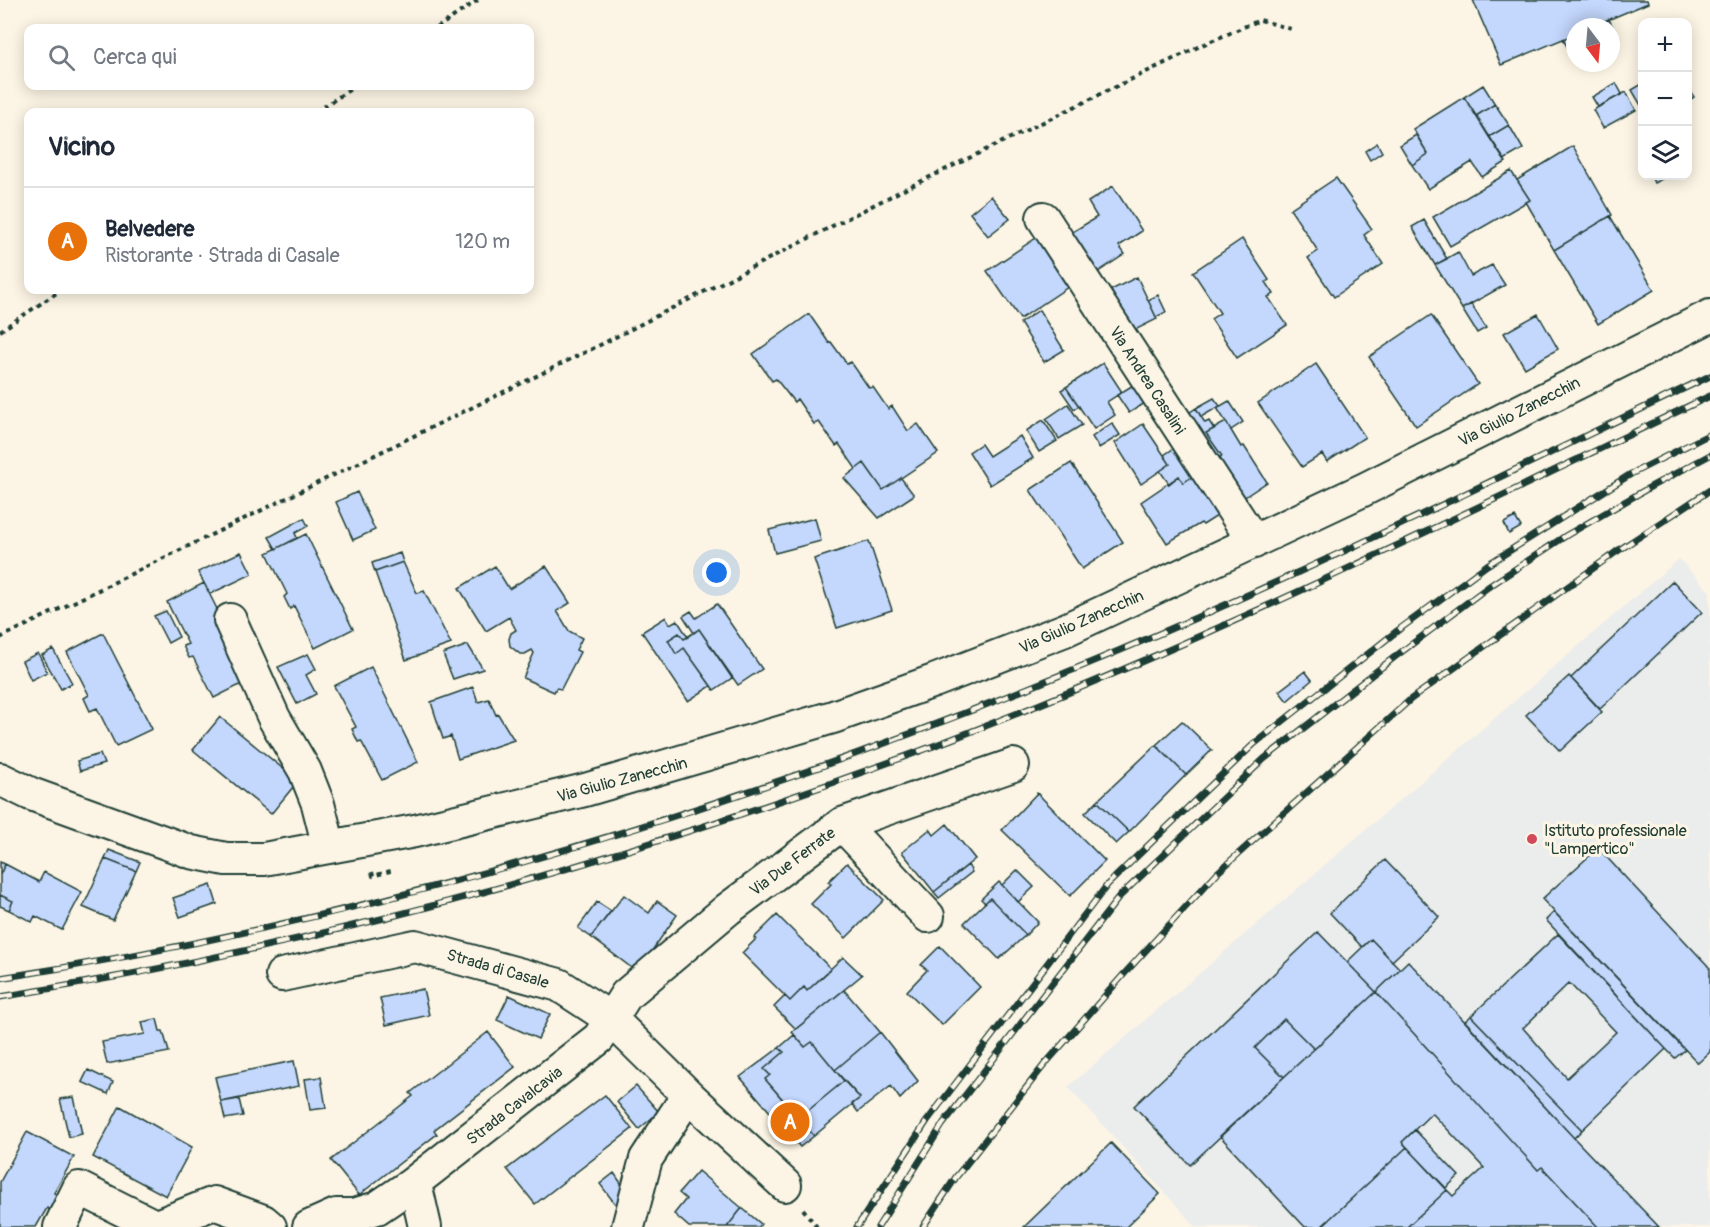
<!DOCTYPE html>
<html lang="it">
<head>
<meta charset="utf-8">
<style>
	body { margin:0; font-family:Pangolin,sans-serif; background:#f2f2f3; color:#1f2937 }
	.controls { position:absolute; right:18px; top:18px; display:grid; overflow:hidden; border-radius:12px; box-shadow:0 3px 15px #0003 }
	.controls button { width:54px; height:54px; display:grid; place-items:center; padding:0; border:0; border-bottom:2px solid #e0e1e3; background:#fff; color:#1f2937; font:30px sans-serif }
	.compass { position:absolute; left:1566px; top:18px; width:54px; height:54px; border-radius:50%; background:#fff; box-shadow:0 3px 15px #0003; rotate:164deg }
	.you { position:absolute; left:717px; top:573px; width:21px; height:21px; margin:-15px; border:4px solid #fff; border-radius:50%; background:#1a73e8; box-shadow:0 0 0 9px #1a73e833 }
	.badge { display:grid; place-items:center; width:39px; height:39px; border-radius:50%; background:#d1495b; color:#fff; font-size:20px; font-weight:700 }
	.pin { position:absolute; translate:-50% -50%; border:3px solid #fff; box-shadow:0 2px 6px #0006 }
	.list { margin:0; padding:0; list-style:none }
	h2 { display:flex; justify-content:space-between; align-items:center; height:78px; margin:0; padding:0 24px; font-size:26px }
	h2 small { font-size:20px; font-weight:400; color:#747a83 }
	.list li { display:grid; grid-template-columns:39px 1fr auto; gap:18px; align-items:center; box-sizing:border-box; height:108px; padding:0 24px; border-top:2px solid #e0e1e3 }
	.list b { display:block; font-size:22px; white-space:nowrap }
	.list p { margin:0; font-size:20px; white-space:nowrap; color:#747a83 }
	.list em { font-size:20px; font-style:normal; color:#747a83 }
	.icon { flex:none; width:33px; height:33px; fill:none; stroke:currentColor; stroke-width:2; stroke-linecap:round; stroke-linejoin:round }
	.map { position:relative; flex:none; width:1710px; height:1227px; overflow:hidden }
	.search { position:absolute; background:#fff; box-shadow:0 3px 15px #0003; left:24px; top:24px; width:510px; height:66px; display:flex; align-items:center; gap:15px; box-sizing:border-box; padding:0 21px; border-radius:12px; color:#747a83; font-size:22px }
	.panel { position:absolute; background:#fff; box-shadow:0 3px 15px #0003; left:24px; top:108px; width:510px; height:186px; border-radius:12px }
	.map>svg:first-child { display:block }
</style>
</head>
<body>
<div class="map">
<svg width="1710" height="1227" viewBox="0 0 1710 1227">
	<rect width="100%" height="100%" fill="#fcf5e5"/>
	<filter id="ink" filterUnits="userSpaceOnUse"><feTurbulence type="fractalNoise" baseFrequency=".0167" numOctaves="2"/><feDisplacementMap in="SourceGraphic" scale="12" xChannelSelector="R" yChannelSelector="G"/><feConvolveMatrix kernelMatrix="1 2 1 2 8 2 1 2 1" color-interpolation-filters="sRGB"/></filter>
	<g filter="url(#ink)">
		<path fill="#ebecec" d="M1679,559L1710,592V1227H1196L1068,1087Z"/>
		<path fill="#c4d7fd" stroke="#1f3d34" stroke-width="1.5" fill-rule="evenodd" d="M1473,0H1647L1648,3L1591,27H1575V34L1501,65Z
			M1609,19L1619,40L1611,43V27H1591Z
			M1575,34V59H1574L1563,39Z
			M1616,83L1622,94L1598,107L1592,97Z
			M1642,84V107L1632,90Z
			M1483,85L1495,104L1476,116L1464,97Z
			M1688,87L1694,97L1688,101Z
			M1626,92L1636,110L1603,128L1593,110Z
			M1464,97L1506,162L1482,177L1472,162L1428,189L1412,165L1428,154L1413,129Z
			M1495,104L1509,125L1489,137L1476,116Z
			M1509,125L1523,149L1504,160L1489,137Z
			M1416,135L1428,154L1412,165L1400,145Z
			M1377,143L1382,152L1370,160L1365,151Z
			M1573,146L1612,215L1554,250L1526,202L1530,200L1517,180Z
			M1511,171L1530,200L1450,246L1433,217Z
			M1651,176H1668L1654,183Z
			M1336,178L1372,229L1364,235L1383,264L1334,297L1308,258L1318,251L1290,209Z
			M1113,186L1142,231L1119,246L1125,254L1095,274L1066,236L1097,217L1088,202Z
			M991,196L1010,219L988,236L970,213Z
			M1610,216L1654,290L1598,324L1554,250Z
			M1424,220L1447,259L1435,265L1412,227Z
			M1042,234L1058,257L1051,261L1068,287L1020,319L987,271Z
			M1242,239L1269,280L1266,282L1274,294L1268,297L1287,325L1237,358L1211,319L1220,313L1193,272Z
			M1458,252L1471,276L1492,265L1505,285L1462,309L1435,265Z
			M1137,277L1157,319L1127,334L1122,312L1111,290Z
			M1158,295L1166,312L1156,317L1148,300Z
			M1471,304L1486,328L1477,333L1462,309Z
			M1039,310L1064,350L1044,362L1020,323Z
			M809,314L829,343L831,342L847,364L851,362L869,388L873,387L888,409L892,406L908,431L918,424L938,453L883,490L864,463L856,469L839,444L836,446L819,422L814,424L797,399L794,402L776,379L772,381L753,354Z
			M1538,314L1558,349L1525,368L1504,333Z
			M1431,315L1478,384L1416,426L1369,357Z
			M1103,363L1122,392L1107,402L1115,415L1094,429L1066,387Z
			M1316,364L1365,437L1327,462L1322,454L1302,467L1258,403Z
			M1138,382L1150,400L1129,413L1117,395Z
			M1066,387L1079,406L1074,409L1061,390Z
			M1214,398L1220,406L1201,417L1196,408Z
			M1229,401L1243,422L1231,430L1217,408Z
			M1068,404L1082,425L1059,439L1046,419Z
			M1196,408L1205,423L1209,421L1214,429L1206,433L1222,456L1212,462L1183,417Z
			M1043,420L1057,441L1039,452L1026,431Z
			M1226,422L1241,447L1244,446L1267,482L1237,502L1212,462L1222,456L1206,433Z
			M1112,423L1120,435L1099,448L1092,437Z
			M1143,424L1170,464L1141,484L1115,443Z
			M1020,436L1033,458L990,485L969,452L981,444L989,456Z
			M1179,445L1197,473L1183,483L1179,476L1169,484L1160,471L1170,464L1164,455Z
			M864,463L883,490L901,478L914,495L879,518L844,478Z
			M1071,463L1123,542L1082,569L1030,490Z
			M1197,473L1225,511L1203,525L1201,523L1167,543L1141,502L1179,476L1183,483Z
			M357,492L375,530L353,540L336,502Z
			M1515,517L1521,527L1509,534L1504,523Z
			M304,518L308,526L295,533L297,538L276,549L269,537Z
			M815,518L821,541L775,553L769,530Z
			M306,534L353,629L315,648L294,606L290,609L284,597L287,594L267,553Z
			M869,541L892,610L837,628L814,559Z
			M241,552L252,574L210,594L198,572Z
			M400,553L403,562L375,572L372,563Z
			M403,562L417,593L424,591L451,644L406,660L375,572Z
			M495,566L509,589L546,566L570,603L557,611L569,631L582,638L576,650L580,652L561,689L556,688L554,692L523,678L534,653L532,650L525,654H520L510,646L509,639L511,633L516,630L509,617L486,631L459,588Z
			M1673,581L1702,612L1600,709L1571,678Z
			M204,583L252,679L214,698L193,657L189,658L183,646L188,644L167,602Z
			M717,604L762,669L738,685L699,629L694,633L683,616L691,611L696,618Z
			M166,611L179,637L168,643L154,616Z
			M666,617L670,624L677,620L688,637L684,639L679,633L668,640L676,654L684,648L711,686L688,701L642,632Z
			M699,629L732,678L714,690L684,648L676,654L668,640L679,633L684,639Z
			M103,633L152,729L116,746L97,708L90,711L84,698L89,695L67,652Z
			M468,645L483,669L453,679L443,654Z
			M53,649L72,683L61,689L42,655Z
			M38,653L47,672L31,680L22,661Z
			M308,654L316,669L306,675L316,694L297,704L278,667Z
			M371,667L418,762L382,780L361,741L358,742L352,729L356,727L334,686Z
			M1305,671L1312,680L1287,701L1279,691Z
			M1569,676L1602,712L1560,751L1526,715Z
			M473,687L478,702L489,699L496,715L498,714L514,740L458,759L451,736L443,739L431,702Z
			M220,717L298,781L271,814L193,750Z
			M1182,721L1212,750L1186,775L1156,745Z
			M1156,745L1186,775L1129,832L1097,801Z
			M100,754L104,764L80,771L77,761Z
			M1037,793L1105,861L1070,896L1002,830Z
			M1097,801L1129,832L1116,844L1085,813Z
			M947,824L975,859L934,892L902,852L930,829L934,835Z
			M1598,848L1710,968V1052L1698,1063L1542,899Z
			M109,850L140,862L136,871L105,859Z
			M105,859L136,871L113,920L83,907Z
			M1385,860L1439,917L1392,961L1371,939L1362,947L1330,913Z
			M0,862L5,864L0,875Z
			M847,863L884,900L846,938L811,904L831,884L828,882Z
			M5,864L39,882L44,872L82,892L62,930L35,916L32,922L9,910L13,901L0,895V875Z
			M968,865L972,872L939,898L934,892Z
			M1017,870L1034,887L1018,902L1002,885Z
			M999,882L1038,922L1026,935L990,898L985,903L981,899Z
			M211,885L217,904L180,917L173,898Z
			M0,895L13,901L9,910L0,906Z
			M624,895L649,913L657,901L677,915L651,952L655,955L641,975L591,937Z
			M990,898L1026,935L999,959L964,923Z
			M597,902L611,911L591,937L578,928Z
			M1554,912L1685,1050L1675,1058L1666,1049L1546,920Z
			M777,915L831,969L807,991L804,987L790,1001L742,953L756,939L754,938Z
			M1318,932L1376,992L1314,1049L1284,1019L1255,1048L1284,1077L1190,1165L1134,1106Z
			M1558,934L1666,1049L1582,1130L1471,1016ZM1569,983L1616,1032L1567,1078L1523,1028Z
			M1371,939L1400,969L1376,992L1347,962Z
			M940,946L980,987L942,1025L907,991L927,970L921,965Z
			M843,957L862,975L796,1029L774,1007L785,996L790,1001L804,987L807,991Z
			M1408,961L1574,1138L1659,1227H1598L1542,1167L1538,1170L1376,992Z
			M423,989L429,1015L386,1025L380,998Z
			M844,990L880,1032L835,1070L812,1042L805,1047L792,1032Z
			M1376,992L1538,1170L1542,1167L1598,1227H1407L1447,1190L1453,1196L1484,1168L1432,1113L1402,1142L1407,1147L1321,1227H1305L1220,1136Z
			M509,995L550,1014L538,1039L497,1020Z
			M1471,1016L1582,1130L1574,1138L1465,1021Z
			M157,1019L160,1031H163L169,1052L107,1064L102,1042L145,1034L142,1022Z
			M1284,1019L1314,1049L1284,1077L1255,1048Z
			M488,1032L515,1067L434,1130L437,1134L359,1195L331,1160L413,1096L410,1093Z
			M880,1032L918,1081L900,1099L891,1086L858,1112L852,1104L860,1098L835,1070Z
			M794,1035L805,1047L812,1042L844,1081L799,1118L765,1079L770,1075L764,1069L784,1052L779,1048Z
			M779,1048L784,1052L764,1069L770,1075L765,1079L814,1136L800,1147L740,1077Z
			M294,1061L299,1086L221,1102L215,1077Z
			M88,1070L113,1082L108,1094L82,1082Z
			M321,1077L326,1108L310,1110L305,1079Z
			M844,1081L860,1098L814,1136L799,1118Z
			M636,1086L659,1112L639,1129L617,1102Z
			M605,1095L632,1129L535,1204L507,1169Z
			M74,1097L82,1134L69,1137L60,1099Z
			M239,1099L243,1116L225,1119L221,1102Z
			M120,1106L192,1147L166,1196L93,1157Z
			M1415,1130L1459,1176L1446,1188L1402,1142Z
			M27,1132L74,1157L54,1193L58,1195L50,1210L47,1208L36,1227H0V1182Z
			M1111,1143L1160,1194L1126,1227H1024Z
			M1407,1147L1447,1190L1407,1227H1321Z
			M698,1171L742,1208L727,1227H689L674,1214L686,1199L679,1193Z
			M614,1173L632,1199L619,1209L600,1184Z
			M742,1208L761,1224L759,1227H727Z"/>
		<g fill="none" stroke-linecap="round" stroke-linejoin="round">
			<defs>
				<path id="minor" d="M1043,218L1254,542
					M230,620L274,718L305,771L318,804L329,847
					M0,779L31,794L191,852L226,859H264L415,831L585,790L833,717L934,681L1065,630L1363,490L1710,316
					M842,824L928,916
					M282,975L415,946L559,985L611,1019L690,1097L785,1185
					M411,1185L418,1196L425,1227
					M60,1227L79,1188L155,1226
					M154,1227L214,1203L263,1221L270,1227
					M309,1227L336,1215H354L377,1208L411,1185L599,1038L626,995L728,909L842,824L1013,765
					M628,1227L646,1159L679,1109L690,1097"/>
			</defs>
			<use href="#minor" stroke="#1f3d34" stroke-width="36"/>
			<path stroke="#1f3d34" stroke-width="4" stroke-dasharray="4.5 4.5" stroke-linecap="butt" d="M437,28L478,0
				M316,112L355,86
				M0,331L61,290
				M0,638L600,345L897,193L1202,45L1260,20L1291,29
				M372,872L373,876L394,870
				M803,1209L817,1227"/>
			<use href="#minor" stroke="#fcf5e5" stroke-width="32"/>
			<defs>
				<path id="rail" d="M0,978C381,919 749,805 1104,657C1310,572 1509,472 1710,376
					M0,997C325,945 644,856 952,739C1211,640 1460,515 1710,396
					M857,1227L927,1121L1108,884L1254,744L1397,631L1487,565L1631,474L1710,434
					M878,1227L943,1124L1120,896L1264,759L1396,656L1488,587L1567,535L1652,486L1710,455
					M923,1227L956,1177L1045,1064L1125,973L1217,873L1411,699L1616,552L1710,490"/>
			</defs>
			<use href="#rail" stroke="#1f3d34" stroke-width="7"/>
			<use href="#rail" stroke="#fcf5e5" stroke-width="4.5" stroke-dasharray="14" stroke-linecap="butt"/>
		</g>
	</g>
	<circle fill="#d1495b" stroke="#fcf5e5" stroke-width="2" cx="1532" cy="839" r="6"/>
	<g text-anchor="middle" stroke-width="6" stroke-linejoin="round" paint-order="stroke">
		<g font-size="16" fill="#1f3d34" stroke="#fcf5e5">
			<text transform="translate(1148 380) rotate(57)" y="6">Via Andrea Casalini</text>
			<text transform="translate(1519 411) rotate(-27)" y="6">Via Giulio Zanecchin</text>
			<text transform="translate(1081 621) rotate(-24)" y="6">Via Giulio Zanecchin</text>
			<text transform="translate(622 779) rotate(-15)" y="6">Via Giulio Zanecchin</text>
			<text transform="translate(792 861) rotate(-37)" y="6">Via Due Ferrate</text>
			<text transform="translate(498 968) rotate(16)" y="6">Strada di Casale</text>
			<text transform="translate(514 1105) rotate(-38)" y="6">Strada Cavalcavia</text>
		</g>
		<g font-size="16" fill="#1f3d34" stroke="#fcf5e5" text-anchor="start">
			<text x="1544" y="836">Istituto professionale<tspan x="1544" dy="18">"Lampertico"</tspan></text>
		</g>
	</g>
</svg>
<div class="controls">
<button>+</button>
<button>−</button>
<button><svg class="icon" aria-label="layers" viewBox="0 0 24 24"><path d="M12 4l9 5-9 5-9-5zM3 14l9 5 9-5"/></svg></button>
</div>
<svg class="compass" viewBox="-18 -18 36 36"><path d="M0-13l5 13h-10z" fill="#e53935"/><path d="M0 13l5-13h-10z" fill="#747a83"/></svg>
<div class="you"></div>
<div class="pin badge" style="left:790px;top:1122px;background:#e8710a">A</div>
<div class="search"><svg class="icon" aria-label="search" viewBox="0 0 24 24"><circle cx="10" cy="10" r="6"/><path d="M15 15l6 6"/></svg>Cerca qui</div>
<section class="panel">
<h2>Vicino<small></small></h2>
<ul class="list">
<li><span class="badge" style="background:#e8710a">A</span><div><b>Belvedere</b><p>Ristorante · Strada di Casale</p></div><em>120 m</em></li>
</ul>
</section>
</div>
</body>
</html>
